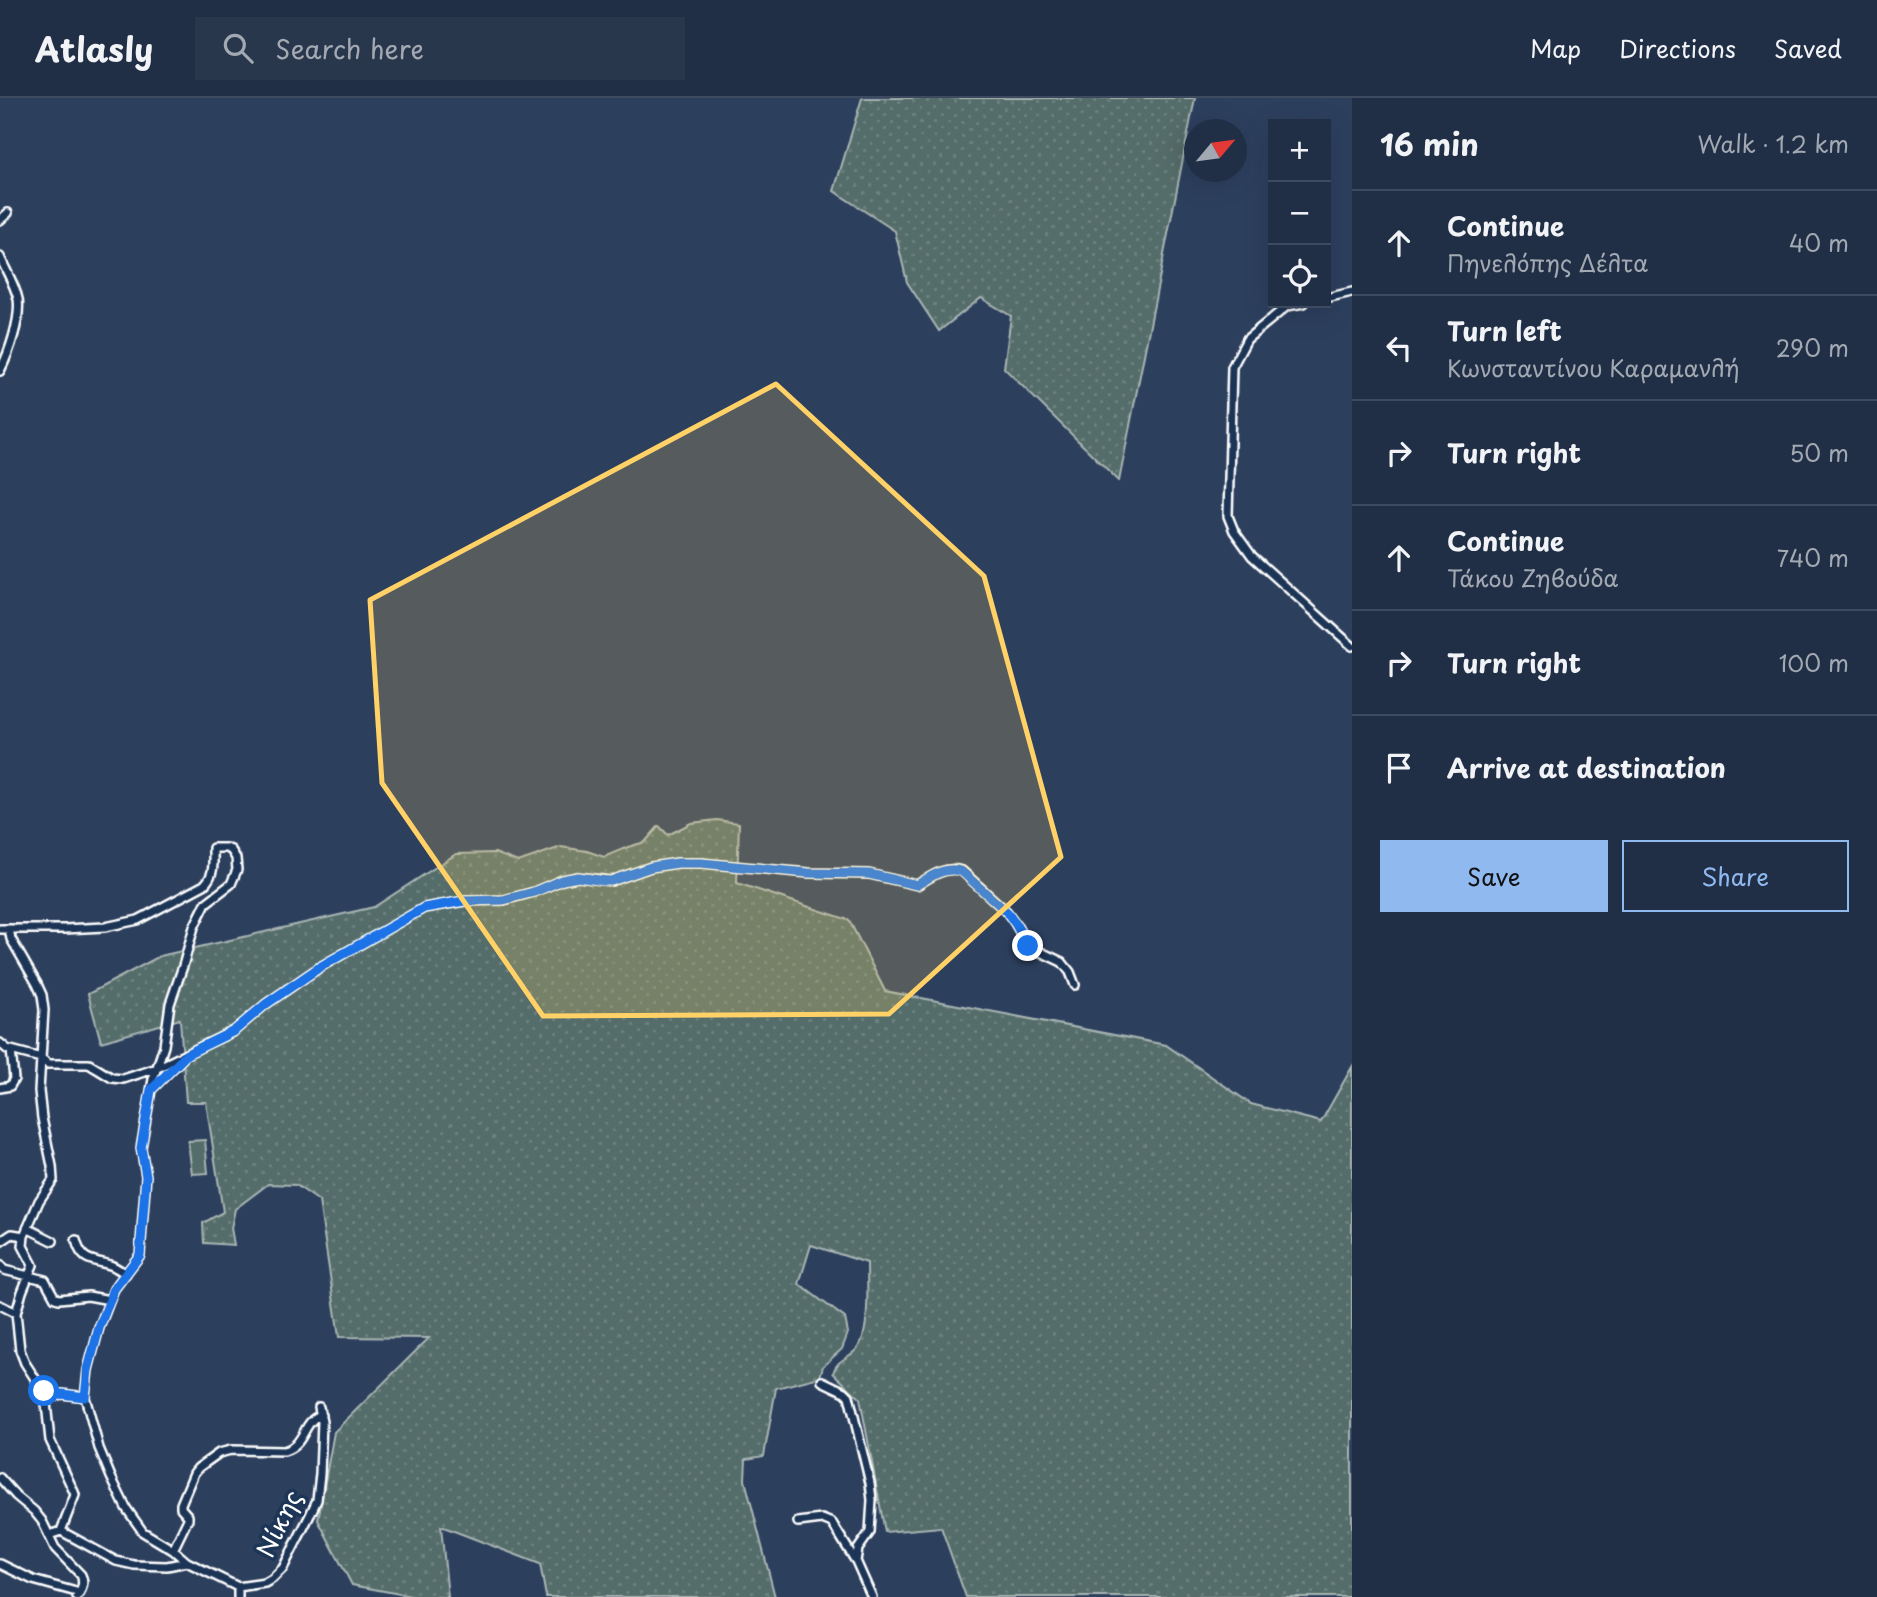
<!DOCTYPE html>
<html lang="en">
<head>
<meta charset="utf-8">
<style>
	body { margin:0; font-family:"Playpen Sans",sans-serif; background:#29374d; color:#f1f3f6 }
	.controls { position:absolute; right:21px; top:21px; display:grid; overflow:hidden; border-radius:0px; box-shadow:0 7px 28px #0002 }
	.controls button { width:63px; height:63px; display:grid; place-items:center; padding:0; border:0; border-bottom:2px solid #3e4a5f; background:#212f46; color:#f1f3f6; font:35px sans-serif }
	.compass { position:absolute; left:1184px; top:21px; width:63px; height:63px; border-radius:50%; background:#212f46; box-shadow:0 7px 28px #0002; rotate:61deg }
	.stop { position:absolute; width:21px; height:21px; margin:-16px; border:5px solid #1a73e8; border-radius:50%; background:#fff }
	.stop.end { background:#1a73e8; border-color:#fff; box-shadow:0 2px 7px #0008 }
	.list { margin:0; padding:0; list-style:none }
	h2 { display:flex; justify-content:space-between; align-items:center; height:91px; margin:0; padding:0 28px; font-size:30px }
	h2 small { font-size:23px; font-weight:400; color:#a2a9b3 }
	.list li { display:grid; grid-template-columns:46px 1fr auto; gap:21px; align-items:center; box-sizing:border-box; height:105px; padding:0 28px; border-top:2px solid #3e4a5f }
	.list b { display:block; font-size:26px; white-space:nowrap }
	.list p { margin:0; font-size:23px; white-space:nowrap; color:#a2a9b3 }
	.list em { font-size:23px; font-style:normal; color:#a2a9b3 }
	.actions { display:flex; gap:14px; padding:21px 28px }
	.actions a { flex:1; padding:16px 0; border:2px solid #90b9f0; border-radius:0px; text-align:center; font-size:24px; color:#90b9f0 }
	.actions .main { background:#90b9f0; color:#111 }
	.icon { flex:none; width:38px; height:38px; fill:none; stroke:currentColor; stroke-width:2; stroke-linecap:round; stroke-linejoin:round }
	.map { position:relative; flex:none; width:1352px; height:1499px; overflow:hidden }
	header { display:flex; align-items:center; gap:42px; box-sizing:border-box; height:98px; padding:0 35px; background:#212f46; border-bottom:2px solid #3e4a5f }
	header strong { font-size:33px }
	nav { display:flex; gap:38px; margin-inline-start:auto; font-size:24px }
	.search { width:490px; height:63px; background:#29374d; display:flex; align-items:center; gap:18px; box-sizing:border-box; padding:0 24px; border-radius:0px; color:#a2a9b3; font-size:26px }
	main { display:flex }
	aside { flex:1; background:#212f46 }
	.map>svg:first-child { display:block }
</style>
</head>
<body>
<header>
<strong>Atlasly</strong>
<div class="search"><svg class="icon" aria-label="search" viewBox="0 0 24 24"><circle cx="10" cy="10" r="6"/><path d="M15 15l6 6"/></svg>Search here</div>
<nav><a>Map</a><a>Directions</a><a>Saved</a></nav>
</header>
<main>
<div class="map">
<svg width="1352" height="1499" viewBox="0 0 1352 1499">
	<defs>
		<pattern id="grass-dots" width="8" height="8" patternUnits="userSpaceOnUse" patternTransform="scale(1.75)"><rect width="8" height="8" fill="#556d6a"/><path d="M2 2h.1M6 6h.1" fill="none" stroke="#6e8380" stroke-width="1.8" stroke-linecap="round"/></pattern>
	</defs>
	<rect width="100%" height="100%" fill="#2c3f5d"/>
	<filter id="ink" filterUnits="userSpaceOnUse"><feTurbulence type="fractalNoise" baseFrequency=".0143" numOctaves="2"/><feDisplacementMap in="SourceGraphic" scale="14" xChannelSelector="R" yChannelSelector="G"/><feConvolveMatrix kernelMatrix="1 2 1 2 8 2 1 2 1" color-interpolation-filters="sRGB"/></filter>
	<g filter="url(#ink)">
		<path fill="url(#grass-dots)" stroke="#aab6b4" stroke-width="2" d="M862,0H1195L1119,383L1004,270L1011,218L981,200L939,233L907,184L895,133L834,93Z
			M717,722L739,725L737,785L849,822L885,893L1166,947L1251,1006L1321,1024L1352,969V1499H966L941,1429L885,1434L860,1300L833,1275C838,1259 852,1260 859,1248C870,1232 867,1185 867,1165L811,1147L799,1186L845,1220L848,1235L842,1251L823,1268L820,1279L776,1290L764,1358L746,1361L745,1382L775,1499H546L540,1466L441,1428L448,1499H416L352,1487L318,1422L334,1334L429,1240L339,1239L319,1103L296,1087L268,1086L235,1111L231,1130L234,1147L204,1145L203,1125L223,1114L206,1004H186L180,921L101,944L88,896L160,858L374,809L456,756L495,755L518,764L561,749L587,753L604,759L628,749L645,744L659,728L668,737L691,725Z"/>
		<path fill="#556d6a" stroke="#aab6b4" stroke-width="2" d="M205,1042L208,1075L192,1076L188,1043Z"/>
		<g fill="none" stroke-linecap="round" stroke-linejoin="round">
			<defs>
				<path id="street" d="M0,122L8,115
					M0,159C6,173 15,187 18,201C21,221 9,255 0,273
					M1326,200L1352,194
					M1304,205L1287,208L1247,241L1232,269L1228,418L1234,433L1252,458L1352,548
					M0,831H64L105,829L138,822L204,787C215,777 213,765 213,750H226L231,752L236,760L237,772L231,786L206,805L194,829L183,868L170,906L164,948L153,981L141,1050L146,1078L140,1157L114,1191L99,1230L88,1272L85,1299L99,1350L111,1379L126,1410L143,1434L173,1452L187,1464
					M9,831L11,841L37,886L42,897L44,912L39,993L42,1020L52,1068L53,1082L39,1103L24,1138L23,1148L33,1167L22,1194L16,1215L20,1252L25,1265L45,1296L50,1342L74,1394L75,1397L61,1433
					M0,945L7,951L41,960L48,966H89L112,980L123,981L157,970L234,933L266,906L320,869L424,810L465,803L504,802L534,794L562,782L578,779L611,783L651,769L678,765H701L809,775L869,776L917,787C930,779 946,767 962,773L1007,814L1015,825L1028,848L1062,864L1070,874L1075,887
					M0,990L10,988L14,981L11,952
					M152,991L183,960
					M27,1130L53,1143
					M76,1142C82,1165 92,1161 110,1167C116,1169 121,1173 126,1176
					M0,1144L12,1136L24,1138
					M0,1167L4,1172L45,1182L55,1200L59,1201L88,1198L110,1202
					M0,1207L16,1215
					M822,1283L845,1294L849,1298L870,1385L872,1402L870,1434L858,1451L856,1463L872,1499
					M47,1300L62,1296L85,1299
					M0,1380L16,1398L34,1413L42,1423L55,1450L81,1477C85,1485 82,1492 77,1499
					M798,1424L822,1421L832,1425L855,1462
					M49,1437L61,1433L116,1463L134,1467L167,1468L187,1464L238,1489V1499
					M173,1452L188,1421V1418L181,1410V1406L194,1375L198,1370L219,1355L231,1352L284,1353C306,1347 302,1323 321,1317
					M0,1466L33,1482L80,1495
					M238,1489L265,1485L272,1481L283,1470L310,1417L317,1402L320,1376L322,1324L319,1309"/>
			</defs>
			<use href="#street" stroke="#fff" stroke-width="12"/>
			<use href="#street" stroke="#1d3557" stroke-width="7"/>
		</g>
	</g>
	<g fill="none" stroke-linecap="round" stroke-linejoin="round" filter="url(#ink)">
		<path stroke="#1a73e8" stroke-width="9" d="M44,1293L47,1300L62,1296L85,1299L88,1272L99,1230L114,1191L140,1157L146,1078L141,1050L151,992L187,956L234,933L266,906L320,869L424,810L464,803L503,802L534,794L562,782L578,779L604,783H611L651,769L678,765H701L808,775L869,776L917,787C930,779 946,767 962,774L1007,814L1015,825L1028,848"/>
	</g>
	<path fill="#ffd166" fill-opacity="0.2" stroke="#ffd166" stroke-width="5" stroke-linejoin="round" d="M776,286L984,478L1061,759L889,916L543,918L382,685L370,502Z"/>
	<g text-anchor="middle" stroke-width="7" stroke-linejoin="round" paint-order="stroke">
		<g font-size="24" fill="#fff" stroke="#1d3557">
			<text transform="translate(280 1426) rotate(-64)" y="8">Νίκης</text>
		</g>
	</g>
</svg>
<div class="controls">
<button>+</button>
<button>−</button>
<button><svg class="icon" aria-label="locate" viewBox="0 0 24 24"><circle cx="12" cy="12" r="6"/><path d="M12 2v4M12 18v4M2 12h4M18 12h4"/></svg></button>
</div>
<svg class="compass" viewBox="-18 -18 36 36"><path d="M0-13l5 13h-10z" fill="#e53935"/><path d="M0 13l5-13h-10z" fill="#a2a9b3"/></svg>
<div class="stop" style="left:44px;top:1293px"></div>
<div class="stop end" style="left:1028px;top:848px"></div>
</div>
<aside>
<h2>16 min<small>Walk · 1.2 km</small></h2>
<ul class="list">
<li><svg class="icon" aria-label="ahead" viewBox="0 0 24 24"><path d="M12 20V5M6 11l6-6 6 6"/></svg><div><b>Continue</b><p>Πηνελόπης Δέλτα</p></div><em>40 m</em></li>
<li><svg class="icon" aria-label="left" viewBox="0 0 24 24"><path d="M17 20v-9H6M10 6l-5 5 5 5"/></svg><div><b>Turn left</b><p>Κωνσταντίνου Καραμανλή</p></div><em>290 m</em></li>
<li><svg class="icon" aria-label="right" viewBox="0 0 24 24"><path d="M7 20v-9h11M14 6l5 5-5 5"/></svg><div><b>Turn right</b></div><em>50 m</em></li>
<li><svg class="icon" aria-label="ahead" viewBox="0 0 24 24"><path d="M12 20V5M6 11l6-6 6 6"/></svg><div><b>Continue</b><p>Τάκου Ζηβούδα</p></div><em>740 m</em></li>
<li><svg class="icon" aria-label="right" viewBox="0 0 24 24"><path d="M7 20v-9h11M14 6l5 5-5 5"/></svg><div><b>Turn right</b></div><em>100 m</em></li>
<li><svg class="icon" aria-label="arrive" viewBox="0 0 24 24"><path d="M6 21V4h12l-3 4 3 4H6"/></svg><div><b>Arrive at destination</b></div></li>
</ul>
<div class="actions"><a class="main">Save</a><a>Share</a></div>
</aside>
</main>
</body>
</html>
